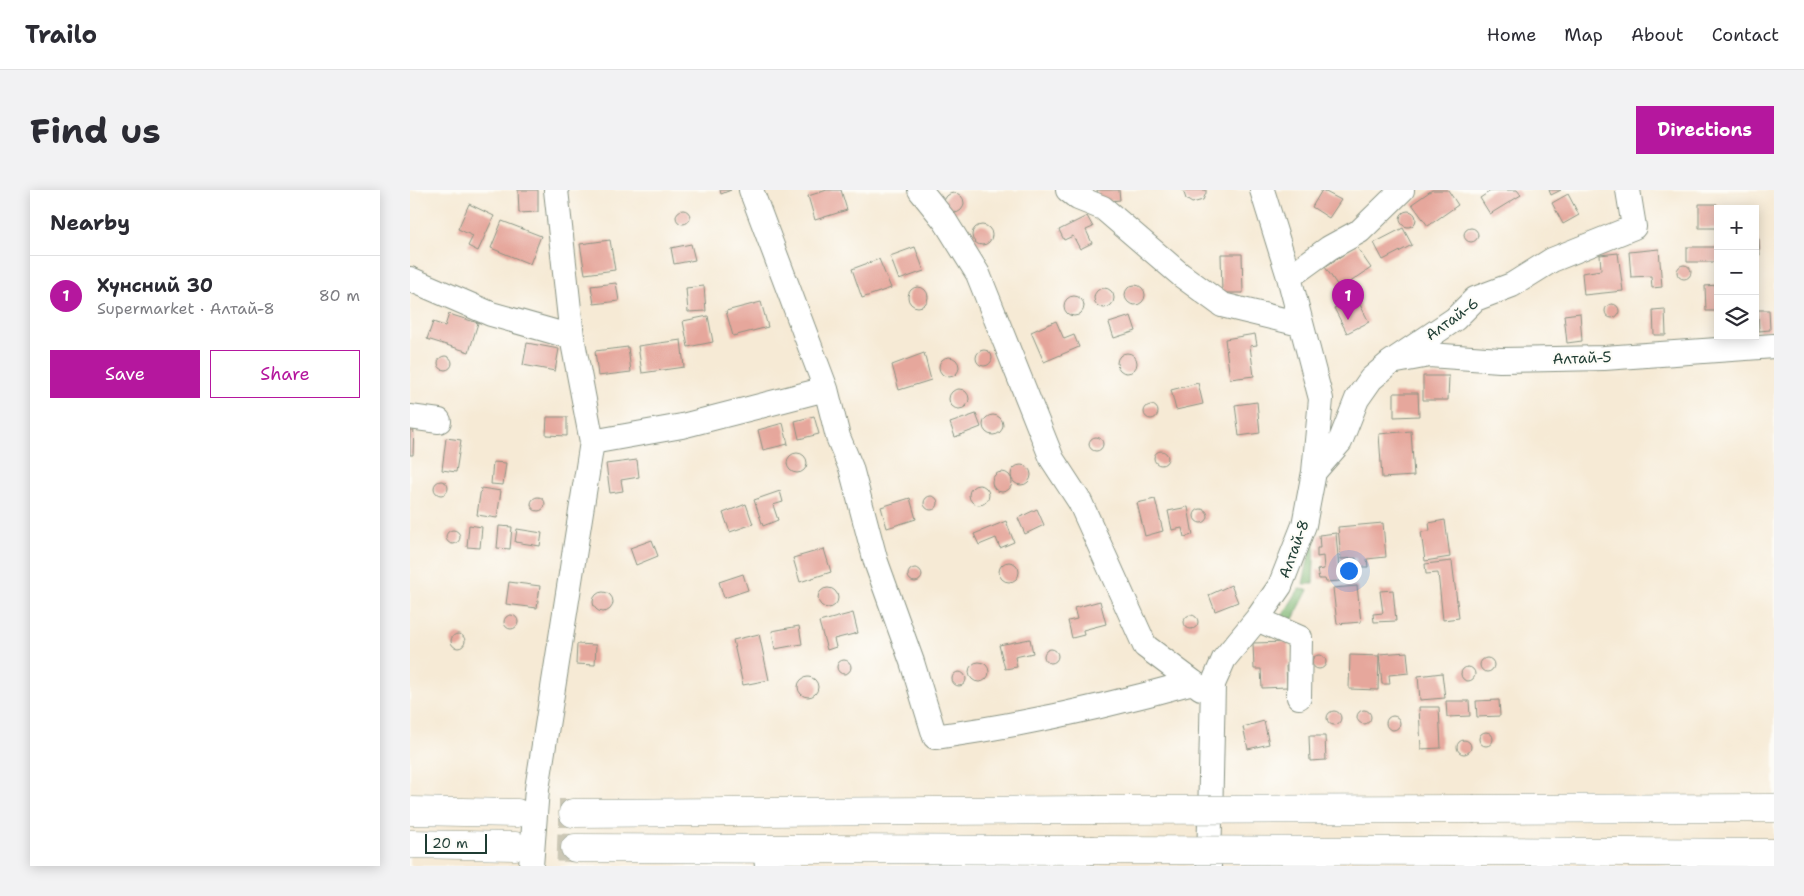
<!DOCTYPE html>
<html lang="en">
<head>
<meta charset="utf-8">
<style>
	body { margin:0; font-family:"Shantell Sans",sans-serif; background:#f2f2f3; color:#2b2b33 }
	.controls { position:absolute; right:15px; top:15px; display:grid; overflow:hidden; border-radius:0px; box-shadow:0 2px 12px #0003 }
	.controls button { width:45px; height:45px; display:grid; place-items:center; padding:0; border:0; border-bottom:1px solid #e1e1e2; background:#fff; color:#2b2b33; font:25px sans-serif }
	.scale { position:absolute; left:15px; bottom:12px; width:62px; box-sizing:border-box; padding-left:5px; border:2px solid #1f3d34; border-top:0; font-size:14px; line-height:18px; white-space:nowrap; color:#1f3d34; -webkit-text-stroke:4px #fdfcf7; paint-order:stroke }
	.you { position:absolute; left:938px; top:380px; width:18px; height:18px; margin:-12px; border:4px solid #fff; border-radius:50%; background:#1a73e8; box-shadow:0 0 0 8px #1a73e833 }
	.badge { display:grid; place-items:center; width:32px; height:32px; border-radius:50%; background:#b5179e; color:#fff; font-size:16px; font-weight:700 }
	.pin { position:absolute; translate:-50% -41px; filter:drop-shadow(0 1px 2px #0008) }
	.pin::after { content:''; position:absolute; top:26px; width:18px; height:15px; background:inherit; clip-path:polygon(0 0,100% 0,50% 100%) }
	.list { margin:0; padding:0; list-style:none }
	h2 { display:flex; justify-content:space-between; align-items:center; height:65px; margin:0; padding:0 20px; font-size:21px }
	h2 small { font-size:16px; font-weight:400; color:#7c7c81 }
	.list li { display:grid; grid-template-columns:32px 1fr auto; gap:15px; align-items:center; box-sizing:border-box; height:80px; padding:0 20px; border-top:1px solid #e1e1e2 }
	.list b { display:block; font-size:19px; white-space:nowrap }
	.list p { margin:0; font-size:16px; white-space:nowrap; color:#7c7c81 }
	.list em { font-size:16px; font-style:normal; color:#7c7c81 }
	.actions { display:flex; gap:10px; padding:15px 20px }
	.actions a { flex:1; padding:11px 0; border:1px solid #b5179e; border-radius:0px; text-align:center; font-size:18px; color:#b5179e }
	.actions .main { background:#b5179e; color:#fff }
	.icon { flex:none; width:28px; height:28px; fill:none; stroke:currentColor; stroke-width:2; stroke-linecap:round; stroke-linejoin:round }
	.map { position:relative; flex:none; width:1364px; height:676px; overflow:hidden; border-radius:0px }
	header { display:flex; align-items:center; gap:30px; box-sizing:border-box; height:70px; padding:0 25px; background:#fff; border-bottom:1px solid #e1e1e2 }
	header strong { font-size:24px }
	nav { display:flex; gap:28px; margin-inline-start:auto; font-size:18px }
	.intro { display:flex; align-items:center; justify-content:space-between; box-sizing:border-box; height:120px; padding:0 30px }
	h1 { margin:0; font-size:35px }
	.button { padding:12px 22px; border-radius:0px; background:#b5179e; color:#fff; font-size:18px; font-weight:700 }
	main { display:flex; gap:30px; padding:0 30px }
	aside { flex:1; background:#fff; border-radius:0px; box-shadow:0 2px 12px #0003 }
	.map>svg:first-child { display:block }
</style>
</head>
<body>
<header>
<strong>Trailo</strong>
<nav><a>Home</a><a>Map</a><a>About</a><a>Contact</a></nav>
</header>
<div class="intro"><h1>Find us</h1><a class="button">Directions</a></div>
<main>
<aside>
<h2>Nearby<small></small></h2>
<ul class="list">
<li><span class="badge">1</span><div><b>Хүнсний 30</b><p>Supermarket · Алтай-8</p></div><em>80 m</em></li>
</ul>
<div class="actions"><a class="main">Save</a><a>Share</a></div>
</aside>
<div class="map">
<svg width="1364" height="676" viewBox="0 0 1364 676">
	<rect width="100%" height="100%" fill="#fdfcf7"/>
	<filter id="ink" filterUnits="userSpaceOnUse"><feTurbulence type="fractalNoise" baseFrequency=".02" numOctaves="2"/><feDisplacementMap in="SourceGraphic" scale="10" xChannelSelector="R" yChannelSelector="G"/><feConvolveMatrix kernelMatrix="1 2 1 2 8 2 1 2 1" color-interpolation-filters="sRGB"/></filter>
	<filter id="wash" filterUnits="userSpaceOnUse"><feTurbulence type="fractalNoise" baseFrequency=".0096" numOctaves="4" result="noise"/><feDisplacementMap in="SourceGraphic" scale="20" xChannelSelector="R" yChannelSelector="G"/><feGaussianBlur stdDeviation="1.12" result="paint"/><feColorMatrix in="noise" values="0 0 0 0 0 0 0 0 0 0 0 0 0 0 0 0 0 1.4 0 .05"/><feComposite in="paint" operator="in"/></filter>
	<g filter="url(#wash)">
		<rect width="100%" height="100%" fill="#f6ead5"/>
		<path fill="#7eb572" stroke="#4e7953" d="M905,346L903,394H893L902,350Z
			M889,399L898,400L881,433L871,428Z"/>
		<g id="blocks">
			<path fill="#e6a79c" d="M108,0H128V22L109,23Z
				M310,0H321L311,4Z
				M417,0H431L437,20L405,30L398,6Z
				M687,0H709L710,10L689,12Z
				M773,0H796V3L793,10L782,13L776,9Z
				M912,0L931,10L919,28L902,17Z
				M1022,0H1038L1048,15L1018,36L1002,14Z
				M1082,0H1107L1111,5L1080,24L1070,8Z
				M1139,0H1151L1141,5Z
				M534 13a10 10 0 1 1 20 0a10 10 0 1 1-20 0Z
				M1158,4L1169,25L1153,34L1142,13Z
				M59,14L84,26L68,61L58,56L63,46L48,39Z
				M1289,14H1307L1308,38H1289Z
				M266 27a7 7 0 1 1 14 0a7 7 0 1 1-14 0Z
				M990 29a8 8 0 1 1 16 0a8 8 0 1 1-16 0Z
				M677,26L683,37L676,40L682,53L670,59L663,46L654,50L649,40Z
				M92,31L131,46L120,74L81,58Z
				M562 45a10 10 0 1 1 20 0a10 10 0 1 1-20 0Z
				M1054 45a7 7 0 1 1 14 0a7 7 0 1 1-14 0Z
				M993,38L1002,55L973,70L964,53Z
				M1345,49H1349L1350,65H1345Z
				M200,50L205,80L175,84L170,54Z
				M281,54L285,70L264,74L261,58Z
				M946,56L961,78L930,99L915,77Z
				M505,57L514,81L489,90L480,66Z
				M1277,57H1308V72H1277Z
				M1249,59L1252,97L1242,98L1241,86L1221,87L1219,62Z
				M1208,63L1213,101L1174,105L1172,83L1191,80L1190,65Z
				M811,64H832L833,103H812Z
				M469,69L481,98L452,108L442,79Z
				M1267 82a7 7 0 1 1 14 0a7 7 0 1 1-14 0Z
				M206,93L209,111L184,114L181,96Z
				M1307,95V121H1296L1295,96Z
				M715 105a10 10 0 1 1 20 0a10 10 0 1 1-20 0Z
				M294,96L296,121L278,122L276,98Z
				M498 107a10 10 0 1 1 20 0a10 10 0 1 1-20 0Z
				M684 108a10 10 0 1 1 20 0a10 10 0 1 1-20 0Z
				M654 116a10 10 0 1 1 20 0a10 10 0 1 1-20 0Z
				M946,107L959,132L937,143L924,118Z
				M351,112L358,137L323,146L316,121Z
				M1195 121a7 7 0 1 1 14 0a7 7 0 1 1-14 0Z
				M1255,119L1256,145H1244L1243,120Z
				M1348,120H1359L1360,140L1349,141Z
				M1170,123L1172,151L1157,153L1154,125Z
				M39,124L68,133L59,162L17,149L23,132L35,136Z
				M298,126L303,152L278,157L273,131Z
				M721,126L726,141L704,148L699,133Z
				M646,131L654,149L664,145L669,157L634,172L621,142Z
				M845,144L847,155L840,156L844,186L820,189L815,149Z
				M271,150L274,177L232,183L228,156Z
				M117,153L149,159L145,181L113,175Z
				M218,157L221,182L188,186L185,161Z
				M566 168a8 8 0 1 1 16 0a8 8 0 1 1-16 0Z
				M707 173a10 10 0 1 1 20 0a10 10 0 1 1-20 0Z
				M514,163L521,190L489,200L482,175Z
				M28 173a7 7 0 1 1 14 0a7 7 0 1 1-14 0Z
				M529 177a10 10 0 1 1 20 0a10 10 0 1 1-20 0Z
				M1013,186H1039L1038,210H1013Z
				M788,193L793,214L766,220L761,200Z
				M539 209a10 10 0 1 1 20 0a10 10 0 1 1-20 0Z
				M984,203H1008L1009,226L984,227Z
				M847,212L850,243L829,246L825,215Z
				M734 222a7 7 0 1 1 14 0a7 7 0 1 1-14 0Z
				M566,224L571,237L545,247L540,233Z
				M573 235a10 10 0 1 1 20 0a10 10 0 1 1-20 0Z
				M404,226L409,244L389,249L385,231Z
				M137,227H157V246L136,245Z
				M373,233L378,254L353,260L348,240Z
				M0,234L4,235L3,265H0Z
				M1001,241L1004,286L972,288L969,244Z
				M679 254a7 7 0 1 1 14 0a7 7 0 1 1-14 0Z
				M36,248L51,250L46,282L32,280Z
				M744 268a7 7 0 1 1 14 0a7 7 0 1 1-14 0Z
				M377 273a10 10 0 1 1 20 0a10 10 0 1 1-20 0Z
				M227,270L229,287L211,290L213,301L200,303L196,274Z
				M83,272L96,273L93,295L81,294Z
				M601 285a10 10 0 1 1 20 0a10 10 0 1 1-20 0Z
				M582 292a10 10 0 1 1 20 0a10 10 0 1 1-20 0Z
				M24 298a7 7 0 1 1 14 0a7 7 0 1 1-14 0Z
				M559 305a10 10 0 1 1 20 0a10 10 0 1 1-20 0Z
				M71,298L91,301L87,328L67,325Z
				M370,301L373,312L363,315L368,330L353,336L344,310Z
				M514 313a7 7 0 1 1 14 0a7 7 0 1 1-14 0Z
				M121 314a7 7 0 1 1 14 0a7 7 0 1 1-14 0Z
				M500,308L506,329L477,338L471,317Z
				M745,309L753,341L735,346L727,313Z
				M336,314L343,334L320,342L313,323Z
				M778,317L783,345L774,347L772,338L762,340L758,321Z
				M784 326a7 7 0 1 1 14 0a7 7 0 1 1-14 0Z
				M627,319L634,335L615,344L608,328Z
				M1035,330L1040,367L1015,371L1011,342L1020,341L1019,333Z
				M596,331L604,352L590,358L586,348L569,355L564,344Z
				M973,333L976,367L957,369L958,377H947L946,368L931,369L928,337Z
				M59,335L72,337L70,358L57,357Z
				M89,336L102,337L100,359L87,358Z
				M107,339L132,343L130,356L105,352Z
				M36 347a7 7 0 1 1 14 0a7 7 0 1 1-14 0Z
				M926,343L930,391L916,392L915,389H909L907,380L914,379L913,366L907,367V358H910L909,345Z
				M242,350L248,366L226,375L220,358Z
				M414,359L421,382L390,392L383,368Z
				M1042,371L1049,428L1033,430L1028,383L1016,384L1015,374Z
				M589 382a10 10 0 1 1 20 0a10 10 0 1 1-20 0Z
				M498 385a7 7 0 1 1 14 0a7 7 0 1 1-14 0Z
				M333,384L338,400L314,408L309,392Z
				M99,392L130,396L127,418L96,414Z
				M821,395L828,412L805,421L799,405Z
				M947,396L951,432L927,434L923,398Z
				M408 408a10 10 0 1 1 20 0a10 10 0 1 1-20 0Z
				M983,400L986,431L964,432L963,424L973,423L970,401Z
				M183 412a10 10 0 1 1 20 0a10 10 0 1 1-20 0Z
				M690,411L696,434L673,440L674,445L662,448L658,431L667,429L664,418Z
				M443,423L448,443L424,449L426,457L417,460L409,432Z
				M774 432a7 7 0 1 1 14 0a7 7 0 1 1-14 0Z
				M94 432a7 7 0 1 1 14 0a7 7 0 1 1-14 0Z
				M389,436L392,454L365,459L362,441Z
				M41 451a7 7 0 1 1 14 0a7 7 0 1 1-14 0Z
				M349,444L359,490L333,495L323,450Z
				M620,449L623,463L605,467L607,477L595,479L589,455Z
				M878,452L879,476H876L877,497L852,498L851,479H844L843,453Z
				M167,454L186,455L185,475L166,474Z
				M634 466a7 7 0 1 1 14 0a7 7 0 1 1-14 0Z
				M997,462L999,483L979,485L980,494H972L969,464Z
				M902 472a7 7 0 1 1 14 0a7 7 0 1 1-14 0Z
				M940,465L969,466L968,500L939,499Z
				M1070 475a7 7 0 1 1 14 0a7 7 0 1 1-14 0Z
				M427 477a7 7 0 1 1 14 0a7 7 0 1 1-14 0Z
				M559 482a10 10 0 1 1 20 0a10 10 0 1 1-20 0Z
				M1051 484a7 7 0 1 1 14 0a7 7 0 1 1-14 0Z
				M542 489a7 7 0 1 1 14 0a7 7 0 1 1-14 0Z
				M1032,483L1035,508L1010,510L1008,486Z
				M388 497a10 10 0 1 1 20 0a10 10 0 1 1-20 0Z
				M1089,510L1090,526L1067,527L1066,511Z
				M1036,511H1059L1060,526L1037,527Z
				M1009,517H1029L1031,558L1011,559Z
				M947 527a7 7 0 1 1 14 0a7 7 0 1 1-14 0Z
				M917 528a7 7 0 1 1 14 0a7 7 0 1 1-14 0Z
				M976 533a7 7 0 1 1 14 0a7 7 0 1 1-14 0Z
				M854,531L859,554L838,559L833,537Z
				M1069 549a7 7 0 1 1 14 0a7 7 0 1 1-14 0Z
				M899,546H915L916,570L900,571Z
				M1047 557a7 7 0 1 1 14 0a7 7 0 1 1-14 0Z"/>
		</g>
	</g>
	<g filter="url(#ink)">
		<use href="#blocks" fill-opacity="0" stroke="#8a9484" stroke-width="1"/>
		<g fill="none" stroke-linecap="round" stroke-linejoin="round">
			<path stroke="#cbc7b5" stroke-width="28" stroke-dasharray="28 14" stroke-linecap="butt" d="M107,623H163
				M105,656L165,658"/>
			<defs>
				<path id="minor" d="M341,0L416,199L428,247L441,278L466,372L502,472L525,547C613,535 698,516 783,492
					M510,0L535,31L568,84L642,269L670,312L735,456L791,498
					M658,0L668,8L693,18L771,85L812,115L890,134
					M879,87L919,58L950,41L992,0
					M0,89L81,124L162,147
					M987,171L1019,165L1090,170L1194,168L1364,156
					M0,227L29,231
					M182,252L272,236L416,199
					M904,282L930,252L947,209L961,189L981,172L1045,129L1065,109L1102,95L1142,70L1224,37L1218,0
					M847,429L890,448L889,507
					M355,658L357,676
					M121,676L127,599L182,252L162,147L146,0
					M799,676L803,494L814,469L847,429L870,396L894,335L904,282L911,209L879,87L852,0"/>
				<path id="secondary" d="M1065,619L1364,618
					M0,621L107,623
					M163,623L683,620
					M0,654L105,656
					M165,658L681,660
					M1069,661L1364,663"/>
			</defs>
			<use href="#minor" stroke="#8a9484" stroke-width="26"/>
			<use href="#secondary" stroke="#8a9484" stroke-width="29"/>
			<use href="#minor" stroke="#fff" stroke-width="24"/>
			<use href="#secondary" stroke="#fff" stroke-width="28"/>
			<defs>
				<path id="secondary-bridge" d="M683,620L1065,619
					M681,660L1069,661"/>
			</defs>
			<use href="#secondary-bridge" stroke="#8a9484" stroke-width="29" stroke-linecap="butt"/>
			<use href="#secondary-bridge" stroke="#fff" stroke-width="28"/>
		</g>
	</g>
	<g text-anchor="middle" stroke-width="4.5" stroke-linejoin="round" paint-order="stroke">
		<g font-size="15" fill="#1f3d34" stroke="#fdfcf7">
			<text transform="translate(1042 129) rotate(-36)" y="5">Алтай-6</text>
			<text transform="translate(1172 168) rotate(-2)" y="5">Алтай-5</text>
			<text transform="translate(884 359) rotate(-70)" y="5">Алтай-8</text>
		</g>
	</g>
</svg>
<div class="controls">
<button>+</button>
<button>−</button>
<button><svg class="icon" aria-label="layers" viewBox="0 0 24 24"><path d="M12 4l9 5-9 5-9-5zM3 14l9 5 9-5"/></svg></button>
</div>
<div class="scale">20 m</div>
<div class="you"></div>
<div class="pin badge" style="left:938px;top:130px">1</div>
</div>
</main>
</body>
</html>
